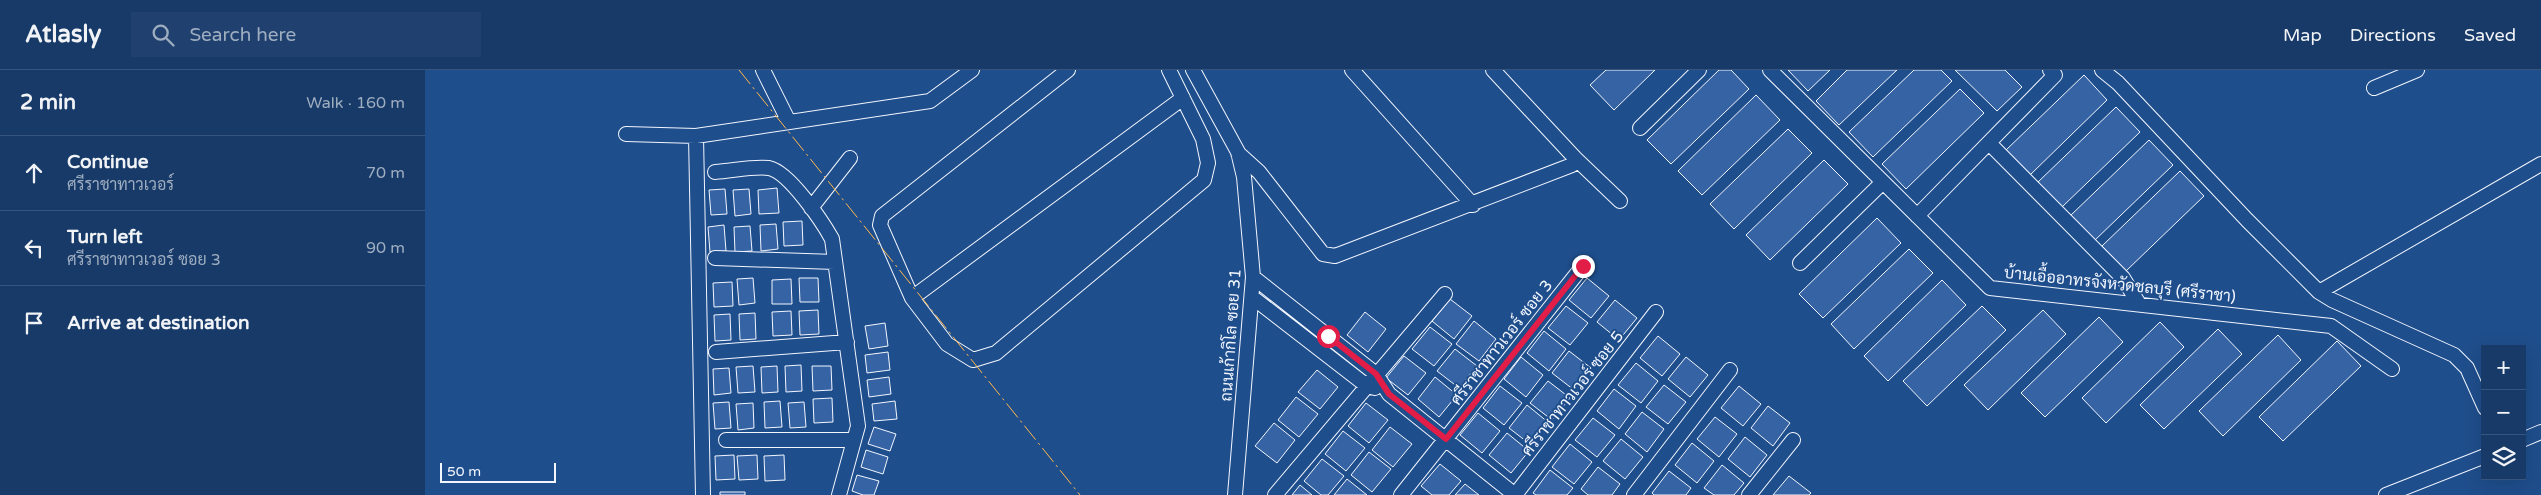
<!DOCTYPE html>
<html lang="en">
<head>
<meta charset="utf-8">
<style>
	body { margin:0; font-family:"Varela Round",Sarabun,sans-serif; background:#20416f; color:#f1f3f6 }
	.controls { position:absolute; right:15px; bottom:15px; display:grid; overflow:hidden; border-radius:0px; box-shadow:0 5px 20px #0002 }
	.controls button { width:45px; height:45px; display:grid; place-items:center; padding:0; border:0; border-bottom:1px solid #36547d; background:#173a69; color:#f1f3f6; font:25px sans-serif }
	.scale { position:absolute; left:15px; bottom:12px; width:116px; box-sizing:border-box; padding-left:5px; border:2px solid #f2f6ff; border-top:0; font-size:14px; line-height:18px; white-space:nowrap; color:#f2f6ff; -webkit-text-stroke:4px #1f4e8c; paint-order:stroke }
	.stop { position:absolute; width:15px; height:15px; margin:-11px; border:4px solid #e11d48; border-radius:50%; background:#fff }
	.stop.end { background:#e11d48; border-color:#fff; box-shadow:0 1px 5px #0008 }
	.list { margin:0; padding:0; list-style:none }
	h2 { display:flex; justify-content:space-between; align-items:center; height:65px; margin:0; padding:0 20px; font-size:21px }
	h2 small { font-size:16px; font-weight:400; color:#9eadc0 }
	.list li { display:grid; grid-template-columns:32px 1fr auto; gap:15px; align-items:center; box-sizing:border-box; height:75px; padding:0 20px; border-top:1px solid #36547d }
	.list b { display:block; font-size:19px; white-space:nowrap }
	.list p { margin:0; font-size:16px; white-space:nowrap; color:#9eadc0 }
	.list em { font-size:16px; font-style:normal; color:#9eadc0 }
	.icon { flex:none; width:28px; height:28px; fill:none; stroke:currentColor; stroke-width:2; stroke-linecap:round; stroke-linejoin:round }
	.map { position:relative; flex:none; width:2116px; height:425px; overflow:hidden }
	header { display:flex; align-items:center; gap:30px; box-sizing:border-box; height:70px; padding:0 25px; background:#173a69; border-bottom:1px solid #36547d }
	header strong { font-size:24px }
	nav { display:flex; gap:28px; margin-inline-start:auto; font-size:18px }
	.search { width:350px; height:45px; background:#20416f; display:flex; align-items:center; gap:12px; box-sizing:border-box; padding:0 18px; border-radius:0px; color:#9eadc0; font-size:19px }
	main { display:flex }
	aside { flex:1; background:#173a69 }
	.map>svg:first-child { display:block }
</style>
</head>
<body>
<header>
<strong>Atlasly</strong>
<div class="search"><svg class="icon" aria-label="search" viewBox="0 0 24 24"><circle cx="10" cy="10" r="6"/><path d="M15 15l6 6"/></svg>Search here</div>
<nav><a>Map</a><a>Directions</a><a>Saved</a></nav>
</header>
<main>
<aside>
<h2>2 min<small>Walk · 160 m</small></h2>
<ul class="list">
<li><svg class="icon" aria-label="ahead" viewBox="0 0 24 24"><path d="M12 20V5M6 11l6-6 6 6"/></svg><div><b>Continue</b><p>ศรีราชาทาวเวอร์</p></div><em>70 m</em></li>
<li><svg class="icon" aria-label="left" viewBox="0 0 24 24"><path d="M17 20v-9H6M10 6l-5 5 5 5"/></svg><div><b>Turn left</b><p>ศรีราชาทาวเวอร์ ซอย 3</p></div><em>90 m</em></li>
<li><svg class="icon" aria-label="arrive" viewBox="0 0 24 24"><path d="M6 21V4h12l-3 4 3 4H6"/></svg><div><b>Arrive at destination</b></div></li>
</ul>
</aside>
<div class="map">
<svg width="2116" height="425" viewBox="0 0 2116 425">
	<rect width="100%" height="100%" fill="#1f4e8c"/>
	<path fill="#3563a3" stroke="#f2f6ff" d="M1181,0H1230L1189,40L1165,15Z
		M1294,0H1306L1324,19L1246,94L1222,70Z
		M1363,0H1405L1383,21Z
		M1422,0H1472L1414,55L1391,31Z
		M1489,0H1516L1527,11L1448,87L1424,62Z
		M1530,0H1580L1597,17L1572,41Z
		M1659,5L1682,30L1604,106L1580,81Z
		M1535,19L1559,43L1481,119L1457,94Z
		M1331,25L1355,50L1277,125L1253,101Z
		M1691,37L1715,62L1637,137L1613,112Z
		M1363,59L1387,83L1309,159L1285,134Z
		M1724,70L1748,95L1669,171L1645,146Z
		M1399,90L1423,114L1345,190L1321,165Z
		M1755,101L1779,126L1701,201L1677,176Z
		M352,118L354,143L334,144L333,120Z
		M300,119L302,144L286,145L284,120Z
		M324,119L326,144L310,146L308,120Z
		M1452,148L1476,173L1398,248L1374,224Z
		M377,151L378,175L359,176L358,152Z
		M351,154L353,179L336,181L335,155Z
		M299,155L301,181L285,182L283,157Z
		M325,156L327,181L310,182L309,157Z
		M1484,179L1508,203L1429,279L1406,254Z
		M328,208L330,233L314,235L312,209Z
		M374,208H393L394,232H375Z
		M1162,208L1184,226L1166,248L1144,230Z
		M366,209L367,234H347V210Z
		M1517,210L1541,235L1463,311L1439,286Z
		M307,212L308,236L289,237L288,213Z
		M1025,229L1047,246L1029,269L1007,251Z
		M1190,230L1212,248L1194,270L1172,252Z
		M1141,236L1163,253L1145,275L1123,258Z
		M1557,236L1581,260L1502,336L1478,311Z
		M393,240L394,264L375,265L374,241Z
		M1618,240L1641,264L1563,340L1539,315Z
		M366,241L367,265L348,266L347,242Z
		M940,242L961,259L943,282L922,265Z
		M330,243L331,269L315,270L314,244Z
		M305,244L306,270L290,271L289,245Z
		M1674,247L1698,272L1620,347L1596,323Z
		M1049,251L1071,269L1054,291L1031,274Z
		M1735,252L1759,277L1681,353L1657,328Z
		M460,253L463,276L444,279L440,256Z
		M1005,257L1027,274L1009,296L987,279Z
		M1793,259L1817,284L1739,359L1715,335Z
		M1119,261L1141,279L1124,301L1102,283Z
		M1853,265L1876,290L1798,366L1774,341Z
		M1233,266L1255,284L1237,306L1215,288Z
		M1912,271L1936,296L1858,371L1834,347Z
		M1030,279L1052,296L1034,318L1012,301Z
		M1144,281L1166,298L1149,320L1127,303Z
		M463,282L465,300L442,303L440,285Z
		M979,286L1001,303L983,325L961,308Z
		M1096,287L1118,305L1101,327L1079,309Z
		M1261,287L1283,305L1265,327L1243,309Z
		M1211,293L1233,311L1216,333L1193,315Z
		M376,295L377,321L361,322L360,296Z
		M328,296L330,322L313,323L311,297Z
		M352,296L353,322L337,323L336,297Z
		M387,296H406L407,320L388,321Z
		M304,298L306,323L289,325L288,299Z
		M892,300L913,317L895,339L873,322Z
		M464,307L466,324L444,327L442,310Z
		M1010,307L1032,325L1014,347L993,329Z
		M1123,311L1145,328L1127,350L1105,333Z
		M1239,315L1261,332L1243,354L1221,337Z
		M1075,316L1097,333L1079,355L1058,338Z
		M1314,316L1336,334L1318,356L1296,338Z
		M1189,319L1211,336L1194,359L1172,341Z
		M871,327L893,344L874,367L853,350Z
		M407,328L408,352L389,353L388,329Z
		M355,331L357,357L340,358L339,332Z
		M470,331L472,349L449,351L447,334Z
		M304,332L306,358L290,359L288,333Z
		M379,332L381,357L365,358L363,333Z
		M328,333L329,358L313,360L311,334Z
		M941,333L963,350L944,373L923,356Z
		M1102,335L1124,353L1106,375L1084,358Z
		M1343,336L1365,353L1348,376L1326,358Z
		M1217,342L1239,359L1222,382L1200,364Z
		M1053,343L1075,361L1057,383L1035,365Z
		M1290,347L1312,364L1294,387L1272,369Z
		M1168,348L1190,365L1172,387L1150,370Z
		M849,353L870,370L852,393L830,376Z
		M449,357L471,364L465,381L443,374Z
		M965,357L987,374L968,397L947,380Z
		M918,361L940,378L921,401L900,384Z
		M1082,363L1104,381L1086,403L1064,385Z
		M1320,367L1342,385L1325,407L1303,389Z
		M1196,369L1218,387L1200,409L1178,391Z
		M1267,373L1289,391L1272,413L1250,395Z
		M1145,374L1167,392L1149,414L1127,397Z
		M441,380L463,387L458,404L436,397Z
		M944,382L966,399L947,422L926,405Z
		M309,385L310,409L291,410L290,386Z
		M332,385L333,409L314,410L312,386Z
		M359,385L360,410L340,411L339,386Z
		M897,389L919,406L903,425H896L879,411Z
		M1015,394L1036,411L1024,425H1007L996,416Z
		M1297,395L1319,413L1309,425H1289L1279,418Z
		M1173,397L1195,414L1187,425H1163L1156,419Z
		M1125,400L1148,418L1142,425H1111L1108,423Z
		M1244,401L1266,418L1261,425H1229L1227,423Z
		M432,405L454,411L449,425H438L427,421Z
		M1364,406L1386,423L1384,425H1348Z
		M922,409L942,425H909Z
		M1040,414L1054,425H1030Z
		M875,415L887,425H867Z
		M295,422H320V425H295Z"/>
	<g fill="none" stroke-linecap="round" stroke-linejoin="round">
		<defs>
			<path id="minor" d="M338,0L364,52
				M643,0L457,146L455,155L487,228L522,274L548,290L571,283L779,110L783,93L778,69L744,0
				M768,0L813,82L819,107L822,140L828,207L810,425
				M927,0L1048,135
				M1068,0L1150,88L1195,131
				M1345,0L1565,218L1906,256L1967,299
				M1677,0L1693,13L1822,150L1894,222L1907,230L2029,285L2042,298L2060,338
				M1949,18L1992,0
				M1215,58L1274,0
				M201,64L271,66L505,31L547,0
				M271,66L278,425
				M1564,73L1698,208L1714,234
				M813,83L834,102L898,184L910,186L1147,95L1150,88
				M290,102C307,101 328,96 344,98C364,102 397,151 407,169L433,356L414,425
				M386,138L425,88
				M1492,146L1630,5L1625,0
				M290,188L410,192
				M1375,193L1458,112
				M828,207L951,304L964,324L1090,425
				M1894,222L2116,94
				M827,227L942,316L950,318
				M487,228L758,28
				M291,282L422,272
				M301,370H429
				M2097,370L2116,362
				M850,425L1020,224
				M976,425L1158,196
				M1090,425L1231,242
				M1209,425L1305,300
				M1324,425L1368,370
				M1961,425L2060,386"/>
		</defs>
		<use href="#minor" stroke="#f2f6ff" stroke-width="16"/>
		<use href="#minor" stroke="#1f4e8c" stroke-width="14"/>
		<path stroke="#ffb74d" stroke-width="1" stroke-dasharray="18 4 2.5 4" stroke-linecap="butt" d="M314,0L655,425"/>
	</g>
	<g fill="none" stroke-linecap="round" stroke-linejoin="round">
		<path stroke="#e11d48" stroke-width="6" d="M903,266L951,304L964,324L1021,369L1158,196"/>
	</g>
	<g text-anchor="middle" stroke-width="4" stroke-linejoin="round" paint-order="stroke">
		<g font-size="16" fill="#f2f6ff" stroke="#1f4e8c">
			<text transform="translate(1695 214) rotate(6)" y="6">บ้านเอื้ออาทรจังหวัดชลบุรี (ศรีราชา)</text>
			<text transform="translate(805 265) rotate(-86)" y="6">ถนนเก้ากิโล ซอย 31</text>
			<text transform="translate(1076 272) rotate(-52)" y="6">ศรีราชาทาวเวอร์ ซอย 3</text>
			<text transform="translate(1147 323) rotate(-52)" y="6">ศรีราชาทาวเวอร์ ซอย 5</text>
		</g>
	</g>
</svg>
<div class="controls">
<button>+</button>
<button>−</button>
<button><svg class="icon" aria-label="layers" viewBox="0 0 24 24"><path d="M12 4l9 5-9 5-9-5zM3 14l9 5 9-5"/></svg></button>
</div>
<div class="scale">50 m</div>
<div class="stop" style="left:903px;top:266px"></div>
<div class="stop end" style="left:1158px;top:196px"></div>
</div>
</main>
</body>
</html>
